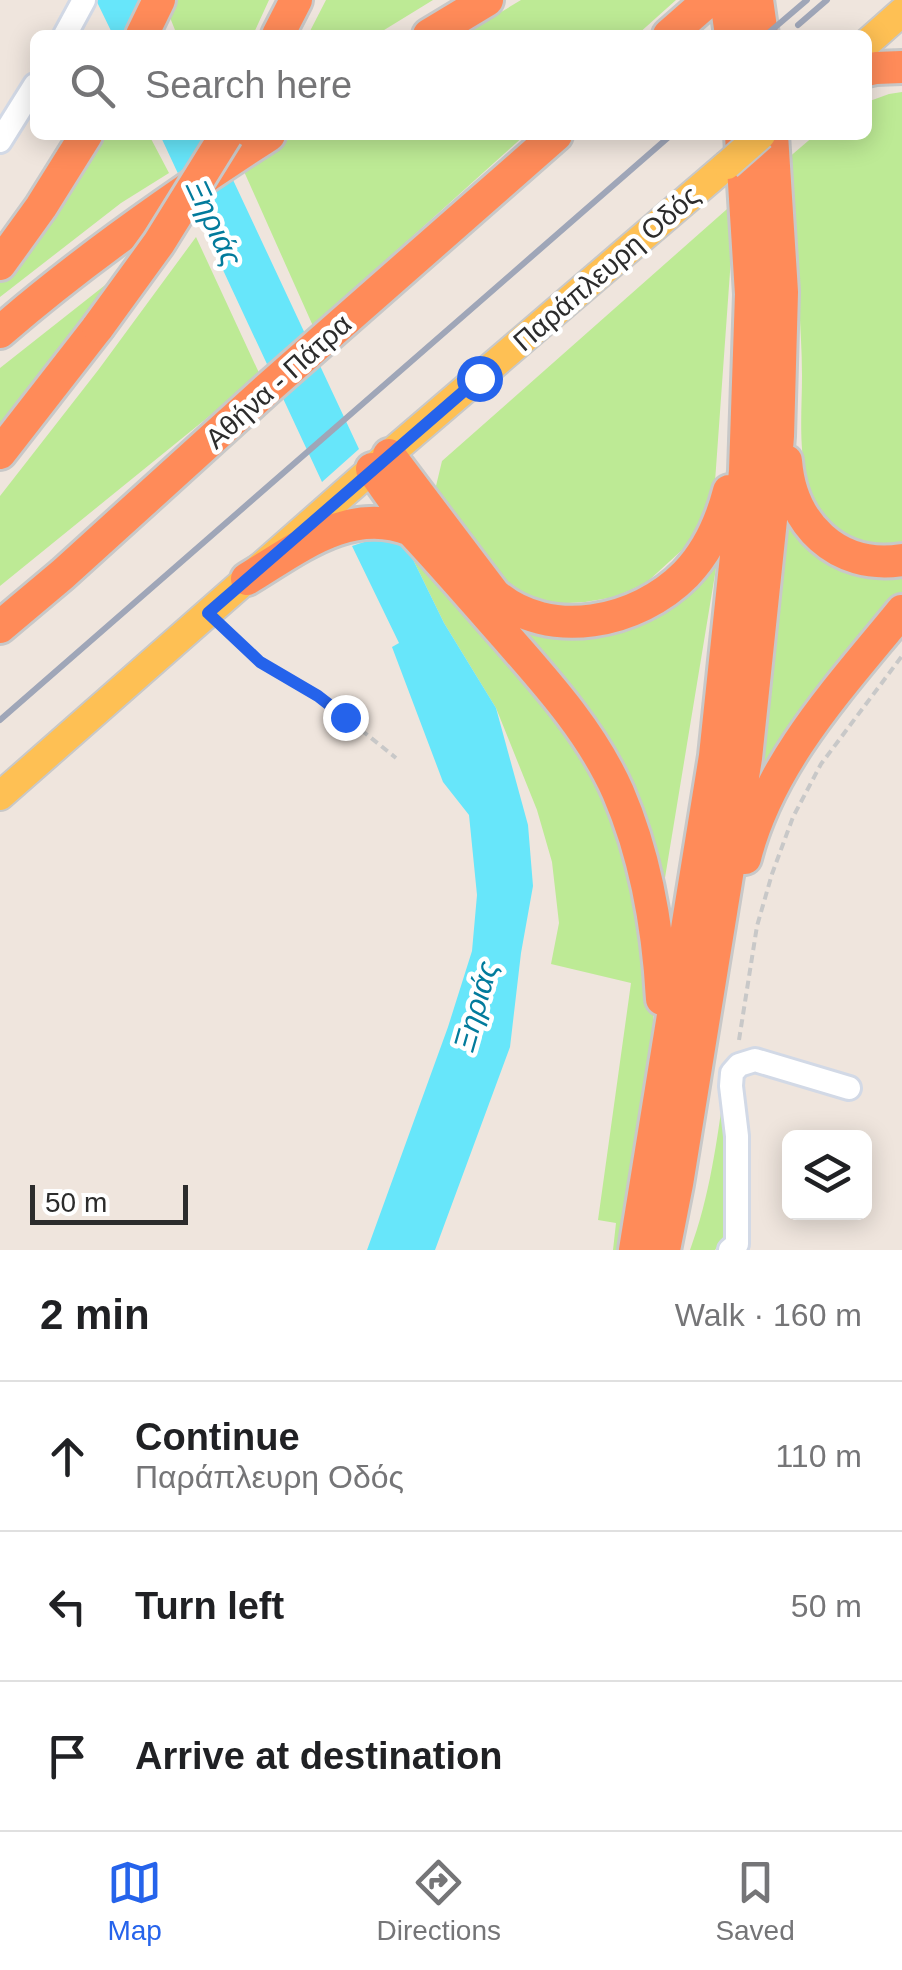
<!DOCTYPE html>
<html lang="en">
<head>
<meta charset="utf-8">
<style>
	body { margin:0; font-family:Helvetica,sans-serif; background:#f2f2f2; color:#202124 }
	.controls { position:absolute; right:30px; bottom:30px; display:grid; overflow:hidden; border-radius:15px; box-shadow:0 5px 25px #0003 }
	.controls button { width:90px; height:90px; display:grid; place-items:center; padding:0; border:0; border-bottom:2px solid #e0e0e0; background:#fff; color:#202124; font:50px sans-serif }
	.scale { position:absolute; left:30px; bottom:25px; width:158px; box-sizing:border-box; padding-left:10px; border:5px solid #2c2c2c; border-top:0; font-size:28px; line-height:35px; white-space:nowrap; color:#2c2c2c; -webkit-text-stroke:8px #fff; paint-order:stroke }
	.stop { position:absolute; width:30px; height:30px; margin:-22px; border:8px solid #2563eb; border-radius:50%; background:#fff }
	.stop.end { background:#2563eb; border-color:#fff; box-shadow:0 2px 10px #0008 }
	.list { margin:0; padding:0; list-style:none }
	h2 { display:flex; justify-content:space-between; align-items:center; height:130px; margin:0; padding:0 40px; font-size:42px }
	h2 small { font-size:32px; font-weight:400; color:#757577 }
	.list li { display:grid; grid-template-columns:65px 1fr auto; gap:30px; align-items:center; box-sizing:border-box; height:150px; padding:0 40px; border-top:2px solid #e0e0e0 }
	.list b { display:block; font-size:38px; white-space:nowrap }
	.list p { margin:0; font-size:32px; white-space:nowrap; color:#757577 }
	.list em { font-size:32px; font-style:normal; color:#757577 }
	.icon { flex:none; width:55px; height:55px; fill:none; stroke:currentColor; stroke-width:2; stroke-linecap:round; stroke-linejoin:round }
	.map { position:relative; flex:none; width:902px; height:1250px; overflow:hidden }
	.search { position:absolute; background:#fff; box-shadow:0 5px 25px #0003; left:30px; right:30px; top:30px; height:110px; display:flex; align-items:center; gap:25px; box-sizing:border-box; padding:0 35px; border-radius:15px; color:#757577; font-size:38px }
	.sheet { height:580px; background:#fff }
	nav { display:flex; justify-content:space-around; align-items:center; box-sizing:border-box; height:140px; border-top:2px solid #e0e0e0; background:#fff; font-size:28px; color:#757577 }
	nav a { display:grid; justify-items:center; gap:5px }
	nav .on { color:#2563eb }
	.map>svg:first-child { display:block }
</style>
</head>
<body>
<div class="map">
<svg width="902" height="1250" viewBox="0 0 902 1250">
	<rect width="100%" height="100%" fill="#efe5dd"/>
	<path fill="#bdea95" d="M170,0H269L253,35H177L167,10Z
		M326,0H433L376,35H308Z
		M521,0H676L637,35H463Z
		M902,92V545C867,550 835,538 817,506C796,468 802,417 802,376C802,350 800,324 799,299C796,252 791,206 787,159L815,135H867V102L889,94Z
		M100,135H149L169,173L121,203L0,297V282L11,271Z
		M296,135H525L313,326L242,167Z
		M735,202L715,482L708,509L693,540L646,583L615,597L585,602L551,604L517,593L495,579L440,508L436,486L442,461Z
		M196,237L260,375L0,586V496L99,369Z
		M109,282L34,385L0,427V368Z
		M789,520L902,573V592L830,679L746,811Z
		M405,543L558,718L602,790L634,875L654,1008L651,1053L624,1250H613L616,1223L598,1220L631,983L551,964L559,923L552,862L537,810L496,708L444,623Z
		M718,556L661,902L526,638L529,629L569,635Z
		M725,1084L729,1228L715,1250H690C710,1196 717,1140 725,1084Z"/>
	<path fill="#67e6fa" d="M96,0H149L166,35H113Z
		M160,135H212L359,449L322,482Z
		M376,538L405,543L444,623L496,708L528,825L533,886L521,953L510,1047L435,1250H367L448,1027L472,951L477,895L469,815L443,782L392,647L399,643L352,546Z"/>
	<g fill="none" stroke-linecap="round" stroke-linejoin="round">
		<defs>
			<path id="minor" d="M65,35L84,0
				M0,141L35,85
				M730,1250L737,1244V1136L731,1086L732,1073L739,1065L755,1060L849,1088"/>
			<path id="major" d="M867,43L902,12
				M0,796L372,469L727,165"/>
			<path id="highway" d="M726,0L731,35
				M757,0L762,35
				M142,35L159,0
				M278,35L296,0
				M429,35L487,0
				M669,35L709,0
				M867,70L876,68L902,67
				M0,264L41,207L86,135
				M0,332C84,259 176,195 269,135
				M0,453L98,327
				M389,455L494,594C549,642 638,623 686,574C708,551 721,522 729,491
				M786,461C791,524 837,570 902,560
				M372,469L418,534
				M247,579C297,549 350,505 411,530C442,563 472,598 502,632C545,681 591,731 618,792C646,857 658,927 662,999
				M0,627L63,574L267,389L556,135
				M745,858C769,762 841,686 902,611
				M635,1250L715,756L745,471L751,294L741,135
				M664,1250L677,1184L746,758L772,510L778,436L782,292L772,135"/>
		</defs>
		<use href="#minor" stroke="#d2d9e6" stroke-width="28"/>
		<use href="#major" stroke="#c8c8c8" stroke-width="32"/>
		<use href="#highway" stroke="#c8c8c8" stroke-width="38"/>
		<path stroke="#c8c8c8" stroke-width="4" stroke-dasharray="8 5" stroke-linecap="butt" d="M225,631L260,662L319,696L396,758
			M739,1040L757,926L772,874L793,817L821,764L902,656"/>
		<use href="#minor" stroke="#fff" stroke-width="22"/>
		<use href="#major" stroke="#fec054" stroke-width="28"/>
		<use href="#highway" stroke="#ff8b59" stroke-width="32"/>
		<path stroke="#9fa6b8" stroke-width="6" d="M798,25L827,0
			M766,35L807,0
			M0,720L671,135"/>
		<defs>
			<path id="major-bridge" d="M727,165L761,135"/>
			<path id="highway-bridge" d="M98,327L159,243L226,135"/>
		</defs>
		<use href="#major-bridge" stroke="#c8c8c8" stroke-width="32" stroke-linecap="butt"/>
		<use href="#highway-bridge" stroke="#c8c8c8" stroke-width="38" stroke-linecap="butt"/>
		<use href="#major-bridge" stroke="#fec054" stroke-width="28"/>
		<use href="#highway-bridge" stroke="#ff8b59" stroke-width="32"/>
	</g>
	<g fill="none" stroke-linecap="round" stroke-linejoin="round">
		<path stroke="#2563eb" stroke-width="12" d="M345,717L318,696L260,662L208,613L479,378"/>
	</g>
	<g text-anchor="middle" stroke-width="9" stroke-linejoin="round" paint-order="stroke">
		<g font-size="28" fill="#2c2c2c" stroke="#fff">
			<text transform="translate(606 268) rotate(-41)" y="10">Παράπλευρη Οδός</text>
			<text transform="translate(278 381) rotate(-42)" y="10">Αθήνα - Πάτρα</text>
		</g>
		<g font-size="30" font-style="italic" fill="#027b9c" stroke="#fff">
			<text transform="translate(214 223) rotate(65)" y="10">Ξηριάς</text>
			<text transform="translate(476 1006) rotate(-74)" y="10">Ξηριάς</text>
		</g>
	</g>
</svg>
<div class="controls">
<button><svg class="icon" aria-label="layers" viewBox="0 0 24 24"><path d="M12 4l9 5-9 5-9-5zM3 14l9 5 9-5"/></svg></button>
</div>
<div class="scale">50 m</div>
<div class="stop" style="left:479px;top:378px"></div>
<div class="stop end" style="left:345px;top:717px"></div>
<div class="search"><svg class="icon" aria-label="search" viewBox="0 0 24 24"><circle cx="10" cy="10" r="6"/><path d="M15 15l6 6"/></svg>Search here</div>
</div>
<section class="sheet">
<h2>2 min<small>Walk · 160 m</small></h2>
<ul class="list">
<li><svg class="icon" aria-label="ahead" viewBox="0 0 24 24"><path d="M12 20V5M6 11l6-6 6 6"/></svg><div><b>Continue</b><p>Παράπλευρη Οδός</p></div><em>110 m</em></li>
<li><svg class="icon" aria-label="left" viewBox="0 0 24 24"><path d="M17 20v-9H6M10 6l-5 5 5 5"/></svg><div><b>Turn left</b></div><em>50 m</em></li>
<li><svg class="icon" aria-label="arrive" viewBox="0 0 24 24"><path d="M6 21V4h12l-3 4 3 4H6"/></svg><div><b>Arrive at destination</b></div></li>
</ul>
</section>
<nav>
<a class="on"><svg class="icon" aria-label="map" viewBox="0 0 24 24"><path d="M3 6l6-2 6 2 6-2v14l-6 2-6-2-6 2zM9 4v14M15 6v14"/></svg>Map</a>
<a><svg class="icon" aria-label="directions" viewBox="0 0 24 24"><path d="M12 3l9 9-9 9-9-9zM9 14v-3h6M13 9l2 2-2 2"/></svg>Directions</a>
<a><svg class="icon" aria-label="saved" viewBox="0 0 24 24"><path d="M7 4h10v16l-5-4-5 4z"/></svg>Saved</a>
</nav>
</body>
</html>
